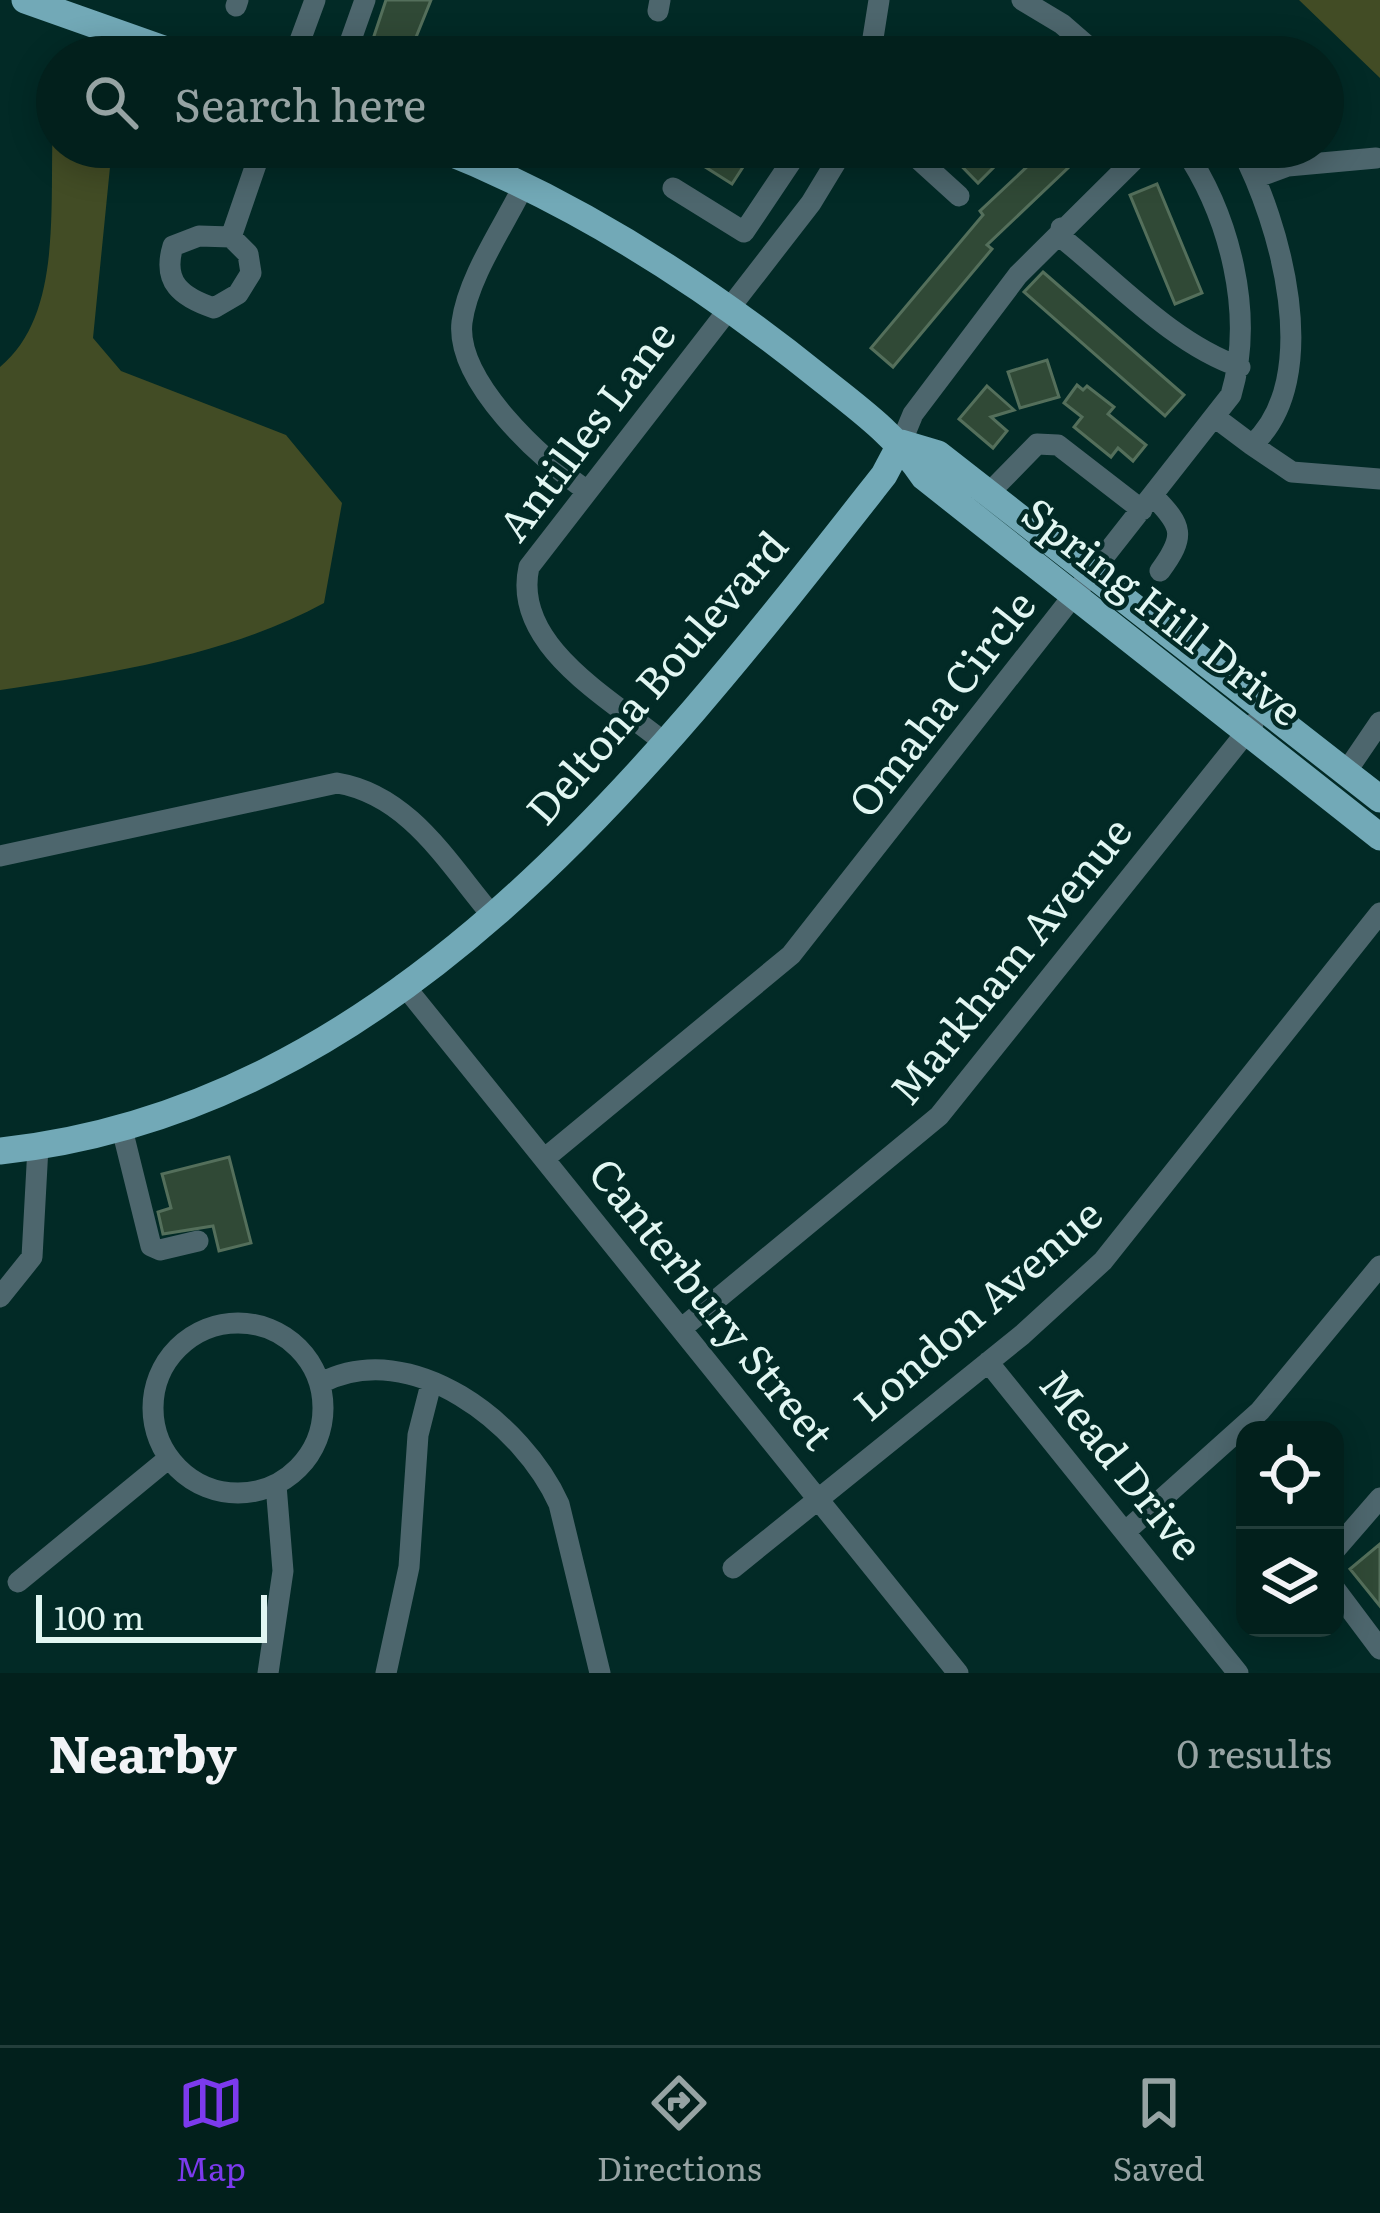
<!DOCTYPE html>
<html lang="en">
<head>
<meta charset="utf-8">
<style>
	body { margin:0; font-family:Literata,serif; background:#102d29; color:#f1f3f6 }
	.controls { position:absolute; right:36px; bottom:36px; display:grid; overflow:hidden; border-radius:24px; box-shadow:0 6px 30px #0003 }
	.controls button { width:108px; height:108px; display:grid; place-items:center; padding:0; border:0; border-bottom:3px solid #233e3b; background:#02201c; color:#f1f3f6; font:60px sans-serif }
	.scale { position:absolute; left:36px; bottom:30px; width:231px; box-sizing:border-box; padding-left:12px; border:6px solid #e1f6f2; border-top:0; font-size:33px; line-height:42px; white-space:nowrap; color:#e1f6f2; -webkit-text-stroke:9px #022a26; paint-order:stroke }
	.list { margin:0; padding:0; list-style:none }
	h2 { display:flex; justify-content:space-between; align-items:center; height:156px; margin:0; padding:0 48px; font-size:51px }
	h2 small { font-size:39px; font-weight:400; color:#96a3a3 }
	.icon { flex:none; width:66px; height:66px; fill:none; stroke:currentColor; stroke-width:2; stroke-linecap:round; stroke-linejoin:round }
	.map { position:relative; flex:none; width:1380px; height:1673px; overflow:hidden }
	.search { position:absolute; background:#02201c; box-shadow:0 6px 30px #0003; left:36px; right:36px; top:36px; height:132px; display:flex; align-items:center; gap:30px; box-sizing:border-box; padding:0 42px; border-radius:66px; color:#96a3a3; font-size:45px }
	.sheet { height:372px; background:#02201c }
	nav { display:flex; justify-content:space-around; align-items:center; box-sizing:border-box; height:168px; border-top:3px solid #233e3b; background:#02201c; font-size:33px; color:#96a3a3 }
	nav a { display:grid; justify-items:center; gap:6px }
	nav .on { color:#7c3aed }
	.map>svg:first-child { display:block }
</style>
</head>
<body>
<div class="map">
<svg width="1380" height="1673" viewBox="0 0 1380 1673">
	<rect width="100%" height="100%" fill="#022a26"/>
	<path fill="#424c25" d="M1299,0H1380V78Z
		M57,81V147H112L93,338L121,371L286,435L342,503L324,603C229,655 107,674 0,690V367C74,306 42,168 57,81Z"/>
	<path fill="#304936" stroke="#546f5b" stroke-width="3" d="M386,0H431L408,57L370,48Z
		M698,147H756L732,184L691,158Z
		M943,147H1014L978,183Z
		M1048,147H1090L987,245L992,249L893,367L871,348L983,215L980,211Z
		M1157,184L1202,293L1175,304L1130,195Z
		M1043,272L1184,395L1165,416L1024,292Z
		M1047,360L1059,397L1020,408L1008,372Z
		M1077,385L1083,390L1087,386L1114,407L1108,414L1146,445L1133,461L1118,448L1111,457L1074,427L1082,417L1064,403Z
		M987,386L1014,410L991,417L1007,431L993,448L959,419Z
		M229,1157L251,1243L219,1251L213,1226L163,1234L158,1212L171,1208L162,1174Z
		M1380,1544V1606L1350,1569Z"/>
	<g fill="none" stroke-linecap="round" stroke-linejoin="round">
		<path stroke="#4d666d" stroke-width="21" d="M1022,0L1062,24L1100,57
			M236,6L238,0
			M658,11L660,0
			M349,45L365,0
			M294,57L315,0
			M870,57L879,0
			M939,57H947
			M905,147L959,196
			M1255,178L1288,166L1376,158
			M524,185C504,226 468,277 462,322C455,381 542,460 586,490
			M673,188L744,232L797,153
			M1061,228L1062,238C1117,282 1173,344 1240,367
			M199,236L231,237L248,254L251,273L238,294L214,308C181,297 162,282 173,246Z
			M231,237L262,147
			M1216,418L1252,445C1325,379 1280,222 1240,147
			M901,443L913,414L1018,275L1147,147
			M1252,445L1292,472L1380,479
			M988,494L1037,444L1058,445L1142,510
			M1153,496C1183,526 1186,536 1160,571
			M666,744C613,700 511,646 529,567L811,203L845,147
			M1346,772L1380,722
			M0,856L337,783C409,795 447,862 491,914
			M403,984L958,1673
			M122,1129L151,1246L160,1250L198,1241
			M544,1159L791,955L1231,395C1255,314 1230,216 1183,147
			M0,1297L32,1257L38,1147
			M153 1408a85 85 0 1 1 170 0a85 85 0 1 1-170 0Z
			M681,1329L939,1116L1253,724
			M988,1362L1238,1673
			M321,1383C412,1336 523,1424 559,1504L600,1673
			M1125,1532L1260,1411L1380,1266
			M1335,1550L1380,1498
			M733,1568L1022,1335L1103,1261L1380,913
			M18,1582L169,1458
			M1335,1589L1380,1649
			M268,1673L283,1571L276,1485
			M386,1673L409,1567L418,1435L431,1384"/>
		<path stroke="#72a9b7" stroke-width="27" d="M25,0L186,57
			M436,147C576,202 702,283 819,377C858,408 896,435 924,477L1380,837
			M901,443L938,454L1380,799
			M0,1151C394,1109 657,764 884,475L901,443"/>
	</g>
	<g text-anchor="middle" stroke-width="9" stroke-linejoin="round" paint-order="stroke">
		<g font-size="42" fill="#e1f6f2" stroke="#022a26">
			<text transform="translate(587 431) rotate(-53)" y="15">Antilles Lane</text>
			<text transform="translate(1162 612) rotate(38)" y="15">Spring Hill Drive</text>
			<text transform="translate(657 678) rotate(-49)" y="15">Deltona Boulevard</text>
			<text transform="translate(942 704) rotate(-52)" y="15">Omaha Circle</text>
			<text transform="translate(1011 961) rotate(-51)" y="15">Markham Avenue</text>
			<text transform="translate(711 1304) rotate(51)" y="15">Canterbury Street</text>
			<text transform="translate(978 1310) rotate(-41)" y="15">London Avenue</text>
			<text transform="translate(1121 1465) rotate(51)" y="15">Mead Drive</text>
		</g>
	</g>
</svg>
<div class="controls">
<button><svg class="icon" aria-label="locate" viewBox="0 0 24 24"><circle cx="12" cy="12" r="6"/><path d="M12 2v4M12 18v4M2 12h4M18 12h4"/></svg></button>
<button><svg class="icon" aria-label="layers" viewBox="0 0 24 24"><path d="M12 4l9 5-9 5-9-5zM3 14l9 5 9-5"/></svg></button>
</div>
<div class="scale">100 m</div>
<div class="search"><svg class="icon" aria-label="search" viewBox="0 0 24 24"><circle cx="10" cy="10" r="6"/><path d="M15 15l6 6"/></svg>Search here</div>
</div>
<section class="sheet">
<h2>Nearby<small>0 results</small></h2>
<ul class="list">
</ul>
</section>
<nav>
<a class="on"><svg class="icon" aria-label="map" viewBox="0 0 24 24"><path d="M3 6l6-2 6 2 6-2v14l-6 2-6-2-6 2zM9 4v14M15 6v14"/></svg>Map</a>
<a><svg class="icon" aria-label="directions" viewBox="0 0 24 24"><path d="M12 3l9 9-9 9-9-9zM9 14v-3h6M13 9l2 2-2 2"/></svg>Directions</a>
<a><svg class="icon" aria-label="saved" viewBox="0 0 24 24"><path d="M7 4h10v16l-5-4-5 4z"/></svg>Saved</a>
</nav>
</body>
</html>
